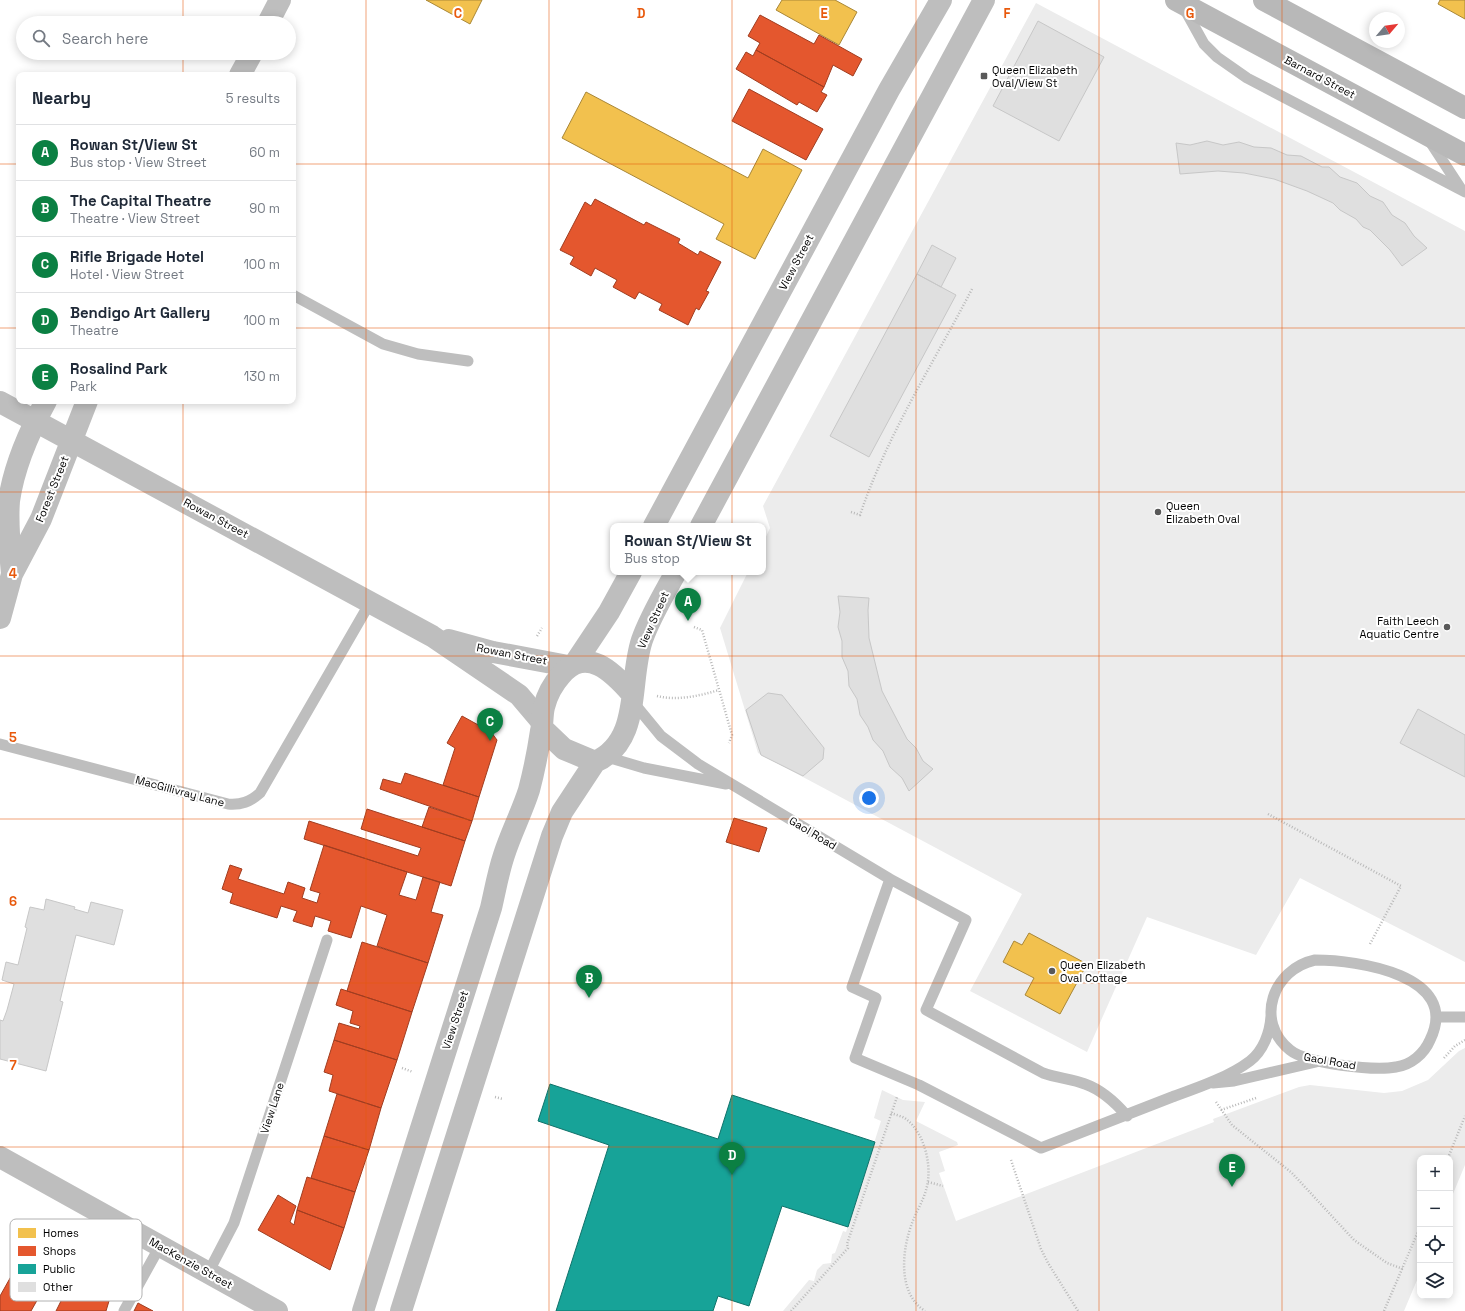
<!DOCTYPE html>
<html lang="en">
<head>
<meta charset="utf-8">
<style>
	body { margin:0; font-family:"Space Grotesk",sans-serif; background:#f2f2f3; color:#1f2937 }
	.controls { position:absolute; right:12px; bottom:12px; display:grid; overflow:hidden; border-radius:8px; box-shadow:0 2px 10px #0003 }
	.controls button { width:36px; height:36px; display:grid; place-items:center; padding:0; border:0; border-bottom:1px solid #e0e1e3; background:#fff; color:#1f2937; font:20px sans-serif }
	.compass { position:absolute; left:1369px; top:12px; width:36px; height:36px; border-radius:50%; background:#fff; box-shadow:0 2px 10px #0003; rotate:61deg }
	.you { position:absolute; left:869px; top:798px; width:14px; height:14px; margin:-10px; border:3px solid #fff; border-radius:50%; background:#1a73e8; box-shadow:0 0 0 6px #1a73e833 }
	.badge { display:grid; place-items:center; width:26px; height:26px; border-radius:50%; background:#0b8043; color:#fff; font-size:13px; font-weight:700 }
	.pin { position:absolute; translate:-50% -33px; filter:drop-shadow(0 1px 2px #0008) }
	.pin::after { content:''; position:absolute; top:21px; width:14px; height:12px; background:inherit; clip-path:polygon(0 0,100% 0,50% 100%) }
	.popup { position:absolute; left:610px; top:523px; width:156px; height:52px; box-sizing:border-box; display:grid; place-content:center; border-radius:8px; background:#fff; filter:drop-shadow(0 1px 3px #0005); font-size:13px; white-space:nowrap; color:#747a83 }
	.popup b { font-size:15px; color:#1f2937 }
	.popup::after { content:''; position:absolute; left:50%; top:100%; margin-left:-8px; border:8px solid transparent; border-top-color:#fff }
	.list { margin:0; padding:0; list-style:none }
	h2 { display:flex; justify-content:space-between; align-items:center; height:52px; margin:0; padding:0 16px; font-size:17px }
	h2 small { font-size:13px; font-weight:400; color:#747a83 }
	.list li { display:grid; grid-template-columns:26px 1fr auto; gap:12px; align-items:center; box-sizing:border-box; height:56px; padding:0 16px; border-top:1px solid #e0e1e3 }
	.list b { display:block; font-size:15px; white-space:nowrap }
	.list p { margin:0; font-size:13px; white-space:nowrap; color:#747a83 }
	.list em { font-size:13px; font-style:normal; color:#747a83 }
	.icon { flex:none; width:22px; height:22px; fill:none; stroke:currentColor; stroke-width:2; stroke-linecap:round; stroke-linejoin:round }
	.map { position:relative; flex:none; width:1465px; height:1311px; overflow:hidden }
	.search { position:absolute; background:#fff; box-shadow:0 2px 10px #0003; left:16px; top:16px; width:280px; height:44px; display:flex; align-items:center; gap:10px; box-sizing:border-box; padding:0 14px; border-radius:22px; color:#747a83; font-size:15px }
	.panel { position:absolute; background:#fff; box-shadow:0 2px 10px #0003; left:16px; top:72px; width:280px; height:332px; border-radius:8px }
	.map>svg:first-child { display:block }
</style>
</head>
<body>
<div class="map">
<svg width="1465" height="1311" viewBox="0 0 1465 1311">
	<rect width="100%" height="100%" fill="#fff"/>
	<path fill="#ececec" d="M1036,3L1465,231V962L1300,878L1256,955L1147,917L1087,1052L970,991L1022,894L758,753L720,628L748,572H763V543L770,528L763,506Z
		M1465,1048V1165L1450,1201V1158H1420V1273L1404,1311H783L809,1280L814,1281L817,1270L823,1264L831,1263L832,1254L835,1253L843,1231L846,1232L881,1121L874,1118L882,1090L903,1100L925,1102L916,1121L957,1142L958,1145L939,1152L945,1171L939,1173L956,1221L1214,1122L1213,1119L1299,1087L1310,1085L1384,1093L1402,1091L1428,1080L1459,1051Z"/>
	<path fill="#f2c14e" stroke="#a98737" d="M426,0H482L470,24Z
		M782,0H835L857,12L839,45L776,10Z
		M1440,0H1465V19L1438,4Z
		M586,92L748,178L763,149L802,170L755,259L716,239L724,224L562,138Z
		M1029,933L1087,964L1060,1014L1025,995L1034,978L1003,962L1014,941L1022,945Z"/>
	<path fill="#e4572e" stroke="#a03d20" d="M760,15L814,44L819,35L862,59L853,76L833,65L824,87L756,50L760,43L748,36Z
		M756,50L824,87L821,92L827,95L817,112L799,102L797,105L736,69L746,52L753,56Z
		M749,89L823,129L806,160L732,121Z
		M595,199L644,225L646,222L680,239L678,243L698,255L700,251L721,262L706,291L709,292L699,310L696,308L688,325L659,310L662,304L639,292L635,299L613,287L617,280L595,268L591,276L570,264L574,257L560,250L585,202L591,206Z
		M462,716L491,732L497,740L479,797L443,785L455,748L447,743Z
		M405,773L479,797L472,821L380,789L383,779L401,784Z
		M429,807L472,821L465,841L422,827Z
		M367,809L465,841L451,886L304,839L309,821L418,856L421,848L361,829Z
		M734,818L767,828L759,852L726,842Z
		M324,845L407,872L399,895L416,900L423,877L440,882L431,912L443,915L428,963L377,946L387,915L361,906L351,938L328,931L331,921L315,916L312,927L293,921L297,911L281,906L277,918L230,903L233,893L222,889L230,865L242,869L238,879L284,894L288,882L305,888L302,898L317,903L320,893L310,890Z
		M362,942L428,963L412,1012L347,991Z
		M341,989L412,1012L397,1060L334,1040L339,1023L359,1029L360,1026L350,1023L353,1011L336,1005Z
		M334,1040L397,1060L381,1108L329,1091L333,1075L324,1072Z
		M337,1094L381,1108L369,1150L324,1136Z
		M324,1136L369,1150L355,1192L311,1178Z
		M307,1177L355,1192L344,1228L297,1210Z
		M278,1195L296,1206L290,1222L294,1225L297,1210L344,1228L330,1270L258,1230Z
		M27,1248L57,1265L31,1311H0V1296Z
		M71,1281L109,1301L106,1311H56Z
		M138,1303L153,1311H134Z"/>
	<path fill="#17a398" stroke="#10726a" d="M550,1084L718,1139L732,1095L875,1142L848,1227L782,1206L749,1306L718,1296L713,1311H556L609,1145L538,1121Z"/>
	<path fill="#dfdfdf" stroke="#c7c7c7" d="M1038,21L1104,57L1059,141L993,106Z
		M1207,141L1223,145L1239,142L1254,147L1271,148L1287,155L1301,156L1322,167H1329L1340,177L1357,183L1370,196L1383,202L1392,215L1405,223L1414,236L1427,248L1402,266L1390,250L1370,230L1363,227L1356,219L1340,210L1333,203L1307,191L1274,179L1244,173L1218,171L1180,174L1176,143L1190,145Z
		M932,245L956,258L941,287L917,274Z
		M917,274L956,295L869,457L830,436Z
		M838,596L869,598L868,610L869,638L882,691L907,739L916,748L923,761L933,769L909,791L902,778L890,767L883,751L873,740L868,727L860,715L857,699L849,686L848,671L842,657V641L838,627L840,612Z
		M768,693L782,695L824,748L823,759L803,776L761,755L746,710Z
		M1418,709L1465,735V777L1400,743Z
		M46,899L75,907L74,909L88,913L91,902L123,910L114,945L76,935L60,1001L63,1002L46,1071L0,1059V1020L3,1021L7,1010L14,984L2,980L6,962L18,965L27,928L25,927L30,907L44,910Z"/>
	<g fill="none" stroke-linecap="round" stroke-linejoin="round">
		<path stroke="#b9b9b9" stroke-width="2.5" stroke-dasharray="1 2" stroke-linecap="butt" d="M851,512L860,515C887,435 933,364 972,289
			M694,627L702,630L732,735L729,743
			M537,636L542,628
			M657,696C677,701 699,696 719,690
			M494,723L499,711
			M1268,814L1401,886L1370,944
			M1444,1058L1455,1046L1465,1040
			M402,1068L413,1072
			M495,1097L503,1099
			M1216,1102L1232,1125L1292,1173L1354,1240L1387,1263L1403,1269
			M1221,1110L1256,1098
			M891,1113C896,1115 902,1116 906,1119C925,1133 933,1168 926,1190C923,1201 916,1212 912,1223C902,1250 897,1293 925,1311
			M1448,1158L1465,1116
			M1011,1160L1041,1249L1048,1263L1078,1311
			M928,1182L943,1186
			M791,1311L848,1248L847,1244L897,1097
			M1384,1311L1420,1227"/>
		<path stroke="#bebebe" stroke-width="11" d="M1184,8L1204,44L1217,57L1247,78L1465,192
			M1429,140L1461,189
			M293,295L383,344L418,354L468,361
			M633,702L661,736L698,764L890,879L966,920L926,1010L1043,1073C1057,1078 1072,1079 1085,1084C1102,1090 1115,1102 1127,1116
			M0,744L228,804C241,805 250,802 260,793L371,601
			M607,757L644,768L726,784
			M890,879L852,987L876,998L855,1058L919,1085L1041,1148C1085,1131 1129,1114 1172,1097C1197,1088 1229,1077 1250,1061C1263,1051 1270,1033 1271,1016
			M1315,960C1357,960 1462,975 1430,1040C1424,1054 1411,1065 1396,1067C1375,1071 1307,1064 1290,1050C1254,1021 1273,969 1315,960Z
			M1436,1017H1465
			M1213,1083L1234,1081L1316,1062
			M208,1273L234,1223L327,940
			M124,1311L160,1246"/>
		<path stroke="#bebebe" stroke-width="22" d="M268,23L280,0
			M240,75L252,53
			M0,402L432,636L519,695L541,721
			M12,574C10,550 7,525 9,501C14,465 29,432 46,401
			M0,618L12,574L41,519L87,401
			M449,640L493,652L568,666
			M0,1157L277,1311"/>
		<path stroke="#bebebe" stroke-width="22" d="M654,526L889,90L941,0
			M701,526L984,0
			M575,663L609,612L631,572
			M542,728L564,749L595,762C642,741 628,682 642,640C650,617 664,594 676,572
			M363,1311L491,908C495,891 498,873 504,855C511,833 522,812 529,790C534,771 538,751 541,731C543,723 542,715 544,707C547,695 553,684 561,675C586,645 613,672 632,694
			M401,1311L552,836L562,812L595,762"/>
		<path stroke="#b8b8b8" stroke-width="22" d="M1176,0L1465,155
			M1264,0L1465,108"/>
	</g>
	<path fill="none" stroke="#e8590c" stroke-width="1" stroke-opacity="0.55" d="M183,0V23M366,0V1311M549,0V1311M732,0V1311M916,0V1311M1099,0V1311M1282,0V1311M183,53V75M0,164H19M293,164H1465M0,328H19M293,328H1465M183,401V1311M0,492H1465M0,656H1465M0,819H1465M0,983H1465M0,1147H1465"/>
	<g fill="#595959" stroke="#fff" stroke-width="1.5">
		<rect x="980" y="72" width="8" height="8" rx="2"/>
		<circle cx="1158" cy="512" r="4"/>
		<circle cx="1447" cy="627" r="4"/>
		<circle cx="1052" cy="971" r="4"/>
	</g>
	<g text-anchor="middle" stroke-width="4" stroke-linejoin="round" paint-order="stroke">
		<g font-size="11" fill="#000" stroke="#fff" text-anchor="start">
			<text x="992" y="74">Queen Elizabeth<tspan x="992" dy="13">Oval/View St</tspan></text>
			<text x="1166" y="510">Queen<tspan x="1166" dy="13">Elizabeth Oval</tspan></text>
			<text x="1439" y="625" text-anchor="end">Faith Leech<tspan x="1439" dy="13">Aquatic Centre</tspan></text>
			<text x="1060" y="969">Queen Elizabeth<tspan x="1060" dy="13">Oval Cottage</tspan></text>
		</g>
		<g font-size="11" fill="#000" stroke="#fff">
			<text transform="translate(1320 77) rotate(28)" y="4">Barnard Street</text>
			<text transform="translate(796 262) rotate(-62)" y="4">View Street</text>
			<text transform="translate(52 489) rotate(-68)" y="4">Forest Street</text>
			<text transform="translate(216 518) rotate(28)" y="4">Rowan Street</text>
			<text transform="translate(653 620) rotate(-66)" y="4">View Street</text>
			<text transform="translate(512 654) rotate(11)" y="4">Rowan Street</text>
			<text transform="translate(180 791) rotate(15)" y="4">MacGillivray Lane</text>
			<text transform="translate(813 833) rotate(31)" y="4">Gaol Road</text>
			<text transform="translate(455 1020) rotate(-72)" y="4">View Street</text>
			<text transform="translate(1330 1061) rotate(10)" y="4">Gaol Road</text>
			<text transform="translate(272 1108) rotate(-72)" y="4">View Lane</text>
			<text transform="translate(191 1263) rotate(29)" y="4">MacKenzie Street</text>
		</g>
	</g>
	<rect x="10" y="1219" width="132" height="82" rx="6" fill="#fff" stroke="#b2b2b2" stroke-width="1"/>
	<rect x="18" y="1228" width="18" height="10" fill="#f2c14e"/>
	<rect x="18" y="1246" width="18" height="10" fill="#e4572e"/>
	<rect x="18" y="1264" width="18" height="10" fill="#17a398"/>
	<rect x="18" y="1282" width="18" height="10" fill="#dfdfdf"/>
	<g font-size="11" fill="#000">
		<text x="43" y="1237">Homes</text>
		<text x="43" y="1255">Shops</text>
		<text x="43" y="1273">Public</text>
		<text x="43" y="1291">Other</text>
	</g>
	<g font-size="13" text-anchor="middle" font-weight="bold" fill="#e8590c" stroke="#fff" stroke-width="4" stroke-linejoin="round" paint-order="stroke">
		<text x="458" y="18">C</text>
		<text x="641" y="18">D</text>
		<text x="824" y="18">E</text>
		<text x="1007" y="18">F</text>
		<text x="1190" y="18">G</text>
		<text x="13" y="578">4</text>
		<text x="13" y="742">5</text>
		<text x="13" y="906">6</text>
		<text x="13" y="1070">7</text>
	</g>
</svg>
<div class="controls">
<button>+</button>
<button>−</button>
<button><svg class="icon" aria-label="locate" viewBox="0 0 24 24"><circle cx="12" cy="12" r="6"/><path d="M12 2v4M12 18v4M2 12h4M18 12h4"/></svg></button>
<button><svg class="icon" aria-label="layers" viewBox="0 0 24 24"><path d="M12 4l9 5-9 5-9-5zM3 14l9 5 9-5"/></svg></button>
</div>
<svg class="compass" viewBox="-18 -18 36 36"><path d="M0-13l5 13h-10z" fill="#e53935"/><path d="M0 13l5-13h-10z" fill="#747a83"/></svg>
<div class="you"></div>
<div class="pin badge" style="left:688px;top:621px">A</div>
<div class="popup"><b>Rowan St/View St</b>Bus stop</div>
<div class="pin badge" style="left:589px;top:998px">B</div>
<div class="pin badge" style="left:490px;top:741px">C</div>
<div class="pin badge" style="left:732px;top:1175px">D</div>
<div class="pin badge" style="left:1232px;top:1187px">E</div>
<div class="search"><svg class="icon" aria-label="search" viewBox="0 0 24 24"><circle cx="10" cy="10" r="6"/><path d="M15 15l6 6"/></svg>Search here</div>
<section class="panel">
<h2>Nearby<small>5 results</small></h2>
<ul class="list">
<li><span class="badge">A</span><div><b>Rowan St/View St</b><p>Bus stop · View Street</p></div><em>60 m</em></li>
<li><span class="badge">B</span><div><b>The Capital Theatre</b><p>Theatre · View Street</p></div><em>90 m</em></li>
<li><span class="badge">C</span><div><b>Rifle Brigade Hotel</b><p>Hotel · View Street</p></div><em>100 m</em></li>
<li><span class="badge">D</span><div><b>Bendigo Art Gallery</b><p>Theatre</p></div><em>100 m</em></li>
<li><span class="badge">E</span><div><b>Rosalind Park</b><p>Park</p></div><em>130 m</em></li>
</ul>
</section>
</div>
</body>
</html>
